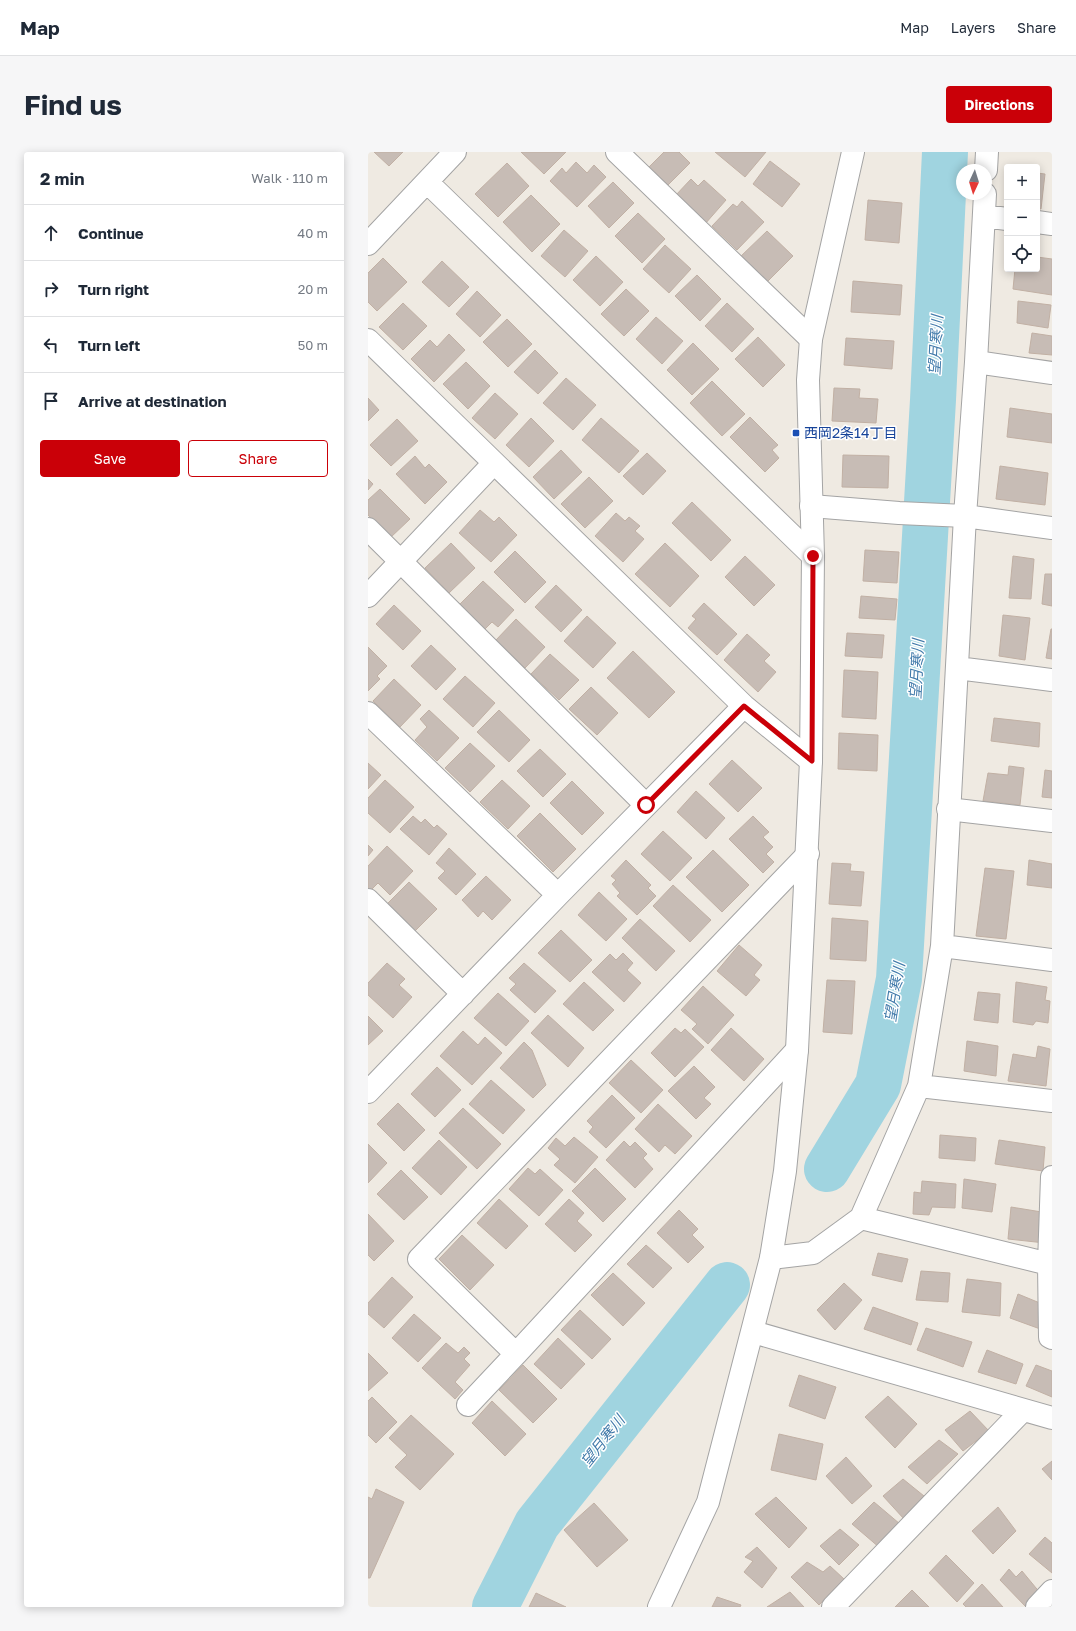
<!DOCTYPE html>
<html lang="en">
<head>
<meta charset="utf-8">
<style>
	body { margin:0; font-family:"Golos Text","Noto Sans JP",sans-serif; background:#f6f6f7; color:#1f2937 }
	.controls { position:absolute; right:12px; top:12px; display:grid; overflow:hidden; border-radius:4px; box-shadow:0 2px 10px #0003 }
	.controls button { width:36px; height:36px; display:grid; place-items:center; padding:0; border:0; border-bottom:1px solid #e0e1e3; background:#fff; color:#1f2937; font:20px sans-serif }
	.compass { position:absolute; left:588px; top:12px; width:36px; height:36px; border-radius:50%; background:#fff; box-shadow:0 2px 10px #0003; rotate:184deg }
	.stop { position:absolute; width:12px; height:12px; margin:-9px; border:3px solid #ca0008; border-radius:50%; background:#fff }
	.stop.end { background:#ca0008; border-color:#fff; box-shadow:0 1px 4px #0008 }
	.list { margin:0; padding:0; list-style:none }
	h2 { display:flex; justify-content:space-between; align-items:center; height:52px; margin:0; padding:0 16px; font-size:17px }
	h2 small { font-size:13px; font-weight:400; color:#747a83 }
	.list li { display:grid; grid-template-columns:26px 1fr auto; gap:12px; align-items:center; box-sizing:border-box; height:56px; padding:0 16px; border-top:1px solid #e0e1e3 }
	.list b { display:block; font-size:15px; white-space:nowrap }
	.list em { font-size:13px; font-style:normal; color:#747a83 }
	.actions { display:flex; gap:8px; padding:12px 16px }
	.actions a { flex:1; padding:9px 0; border:1px solid #ca0008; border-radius:4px; text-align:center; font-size:14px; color:#ca0008 }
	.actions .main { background:#ca0008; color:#fff }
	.icon { flex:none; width:22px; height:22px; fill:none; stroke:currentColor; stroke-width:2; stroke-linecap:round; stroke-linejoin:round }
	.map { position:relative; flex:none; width:684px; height:1455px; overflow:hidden; border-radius:4px }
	header { display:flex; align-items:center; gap:24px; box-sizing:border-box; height:56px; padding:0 20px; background:#fff; border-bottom:1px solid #e0e1e3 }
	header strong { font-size:19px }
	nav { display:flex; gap:22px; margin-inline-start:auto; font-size:14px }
	.intro { display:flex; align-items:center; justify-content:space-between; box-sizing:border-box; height:96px; padding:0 24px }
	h1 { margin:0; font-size:28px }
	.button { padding:10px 18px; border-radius:4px; background:#ca0008; color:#fff; font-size:14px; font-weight:700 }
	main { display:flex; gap:24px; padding:0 24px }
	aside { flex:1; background:#fff; border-radius:4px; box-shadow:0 2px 10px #0003 }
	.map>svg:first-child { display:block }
</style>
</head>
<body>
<header>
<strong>Map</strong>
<nav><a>Map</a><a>Layers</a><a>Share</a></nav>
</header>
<div class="intro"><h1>Find us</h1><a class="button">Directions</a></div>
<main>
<aside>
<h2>2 min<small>Walk · 110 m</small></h2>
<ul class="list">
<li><svg class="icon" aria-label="ahead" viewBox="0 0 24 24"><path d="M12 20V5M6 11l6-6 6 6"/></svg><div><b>Continue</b></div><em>40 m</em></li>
<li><svg class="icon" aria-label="right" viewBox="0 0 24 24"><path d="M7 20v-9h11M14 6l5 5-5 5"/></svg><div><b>Turn right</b></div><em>20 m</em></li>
<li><svg class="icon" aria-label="left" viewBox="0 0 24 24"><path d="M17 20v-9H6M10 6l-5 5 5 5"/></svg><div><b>Turn left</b></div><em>50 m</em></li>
<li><svg class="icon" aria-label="arrive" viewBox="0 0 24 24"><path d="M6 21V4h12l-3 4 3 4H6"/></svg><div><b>Arrive at destination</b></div></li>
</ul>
<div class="actions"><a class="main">Save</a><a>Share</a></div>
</aside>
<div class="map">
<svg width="684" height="1455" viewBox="0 0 684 1455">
	<rect width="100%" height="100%" fill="#efeae2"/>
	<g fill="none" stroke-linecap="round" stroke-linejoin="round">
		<path stroke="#a0d4e0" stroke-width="46" d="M459,1017L510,933L531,827L565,248L577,0
			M127,1455L169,1372L359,1133"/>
	</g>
	<path fill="#c7bcb5" stroke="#c1b0a4" d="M6,0H35L21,14Z
		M153,0H198L176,22Z
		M296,0H311L322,11L300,33L281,15Z
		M347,0H398L377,25Z
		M402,9L432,32L414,55L385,32Z
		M208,10L219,21L226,13L238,25L209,55L182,29L194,16L198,21Z
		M139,11L161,34L130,65L107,42Z
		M669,21L677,22L673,57L669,56Z
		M323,27L330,34L336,28L358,48L337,72L307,44Z
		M245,30L266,51L241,76L220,54Z
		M163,43L192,72L164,100L135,70Z
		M500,48L534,51L531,91L497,88Z
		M374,49L396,70L369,98L344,74L365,52L369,55Z
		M270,61L297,87L274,111L247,84Z
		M196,78L220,99L197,125L173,104Z
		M399,79L425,104L398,131L372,105Z
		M297,93L323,117L301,141L275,117Z
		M228,104L255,130L232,154L205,128Z
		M669,105L684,107V143L645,137L647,117H669Z
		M15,106L39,130L9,159L0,150V121Z
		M74,109L101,135L81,155L54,130Z
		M329,123L353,147L332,169L307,144Z
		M485,129L534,133L532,163L483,160Z
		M258,137L281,159L256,184L233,162Z
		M109,139L133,163L112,185L88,162Z
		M650,149L683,153L680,176L649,171Z
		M35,151L59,174L35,198L11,175Z
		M359,151L386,177L364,200L337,174Z
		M288,165L315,189L294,212L268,187Z
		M139,167L164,192L140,215L115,190Z
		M664,181L684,184V203L661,201Z
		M81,182L97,198L66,230L43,207L62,188L69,195Z
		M390,185L417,213L395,235L367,207Z
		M478,186L526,189L524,217L476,213Z
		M325,191L351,217L324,243L299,218Z
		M167,198L190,221L170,242L146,220Z
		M98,210L122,234L100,257L75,232Z
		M198,226L228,253L205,278L175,251Z
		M344,229L377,262L354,284L322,251Z
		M466,236L492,237L491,246L510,247L508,271L464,269Z
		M127,241L150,262L127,287L104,266Z
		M0,246L11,258L0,269Z
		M642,256L684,262V291L639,285Z
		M382,265L410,293L404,298L411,306L397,320L362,285Z
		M163,266L186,289L161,315L138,293Z
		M233,266L271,299L251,321L214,288Z
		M29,267L50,289L23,314L2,293Z
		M193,298L214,320L186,347L165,325Z
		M279,301L298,319L275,343L255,324Z
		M475,303L521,304L520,336L474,335Z
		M47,304L57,316L61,312L79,330L57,352L28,322Z
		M632,314L680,321L677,353L628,347Z
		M221,325L245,349L217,376L193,352Z
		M0,327L5,332L0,338Z
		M12,337L42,367L22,386L0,363V348Z
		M324,350L363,388L343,409L304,371Z
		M112,358L126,370L131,365L149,383L123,410L91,381Z
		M248,361L257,369L261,365L272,374L267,379L276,387L255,410L227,384Z
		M83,391L107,416L81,441L57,416Z
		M297,391L331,424L302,455L267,422Z
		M497,398L531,400L529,431L495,429Z
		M147,399L178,430L157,451L126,420Z
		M377,404L407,433L386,454L357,425Z
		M645,404L666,407L663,447L641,446Z
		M677,422H684V454L674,452Z
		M115,429L146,458L130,475L124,470L117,477L91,453Z
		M188,433L214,458L193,480L167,455Z
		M493,444L529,447L527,468L491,466Z
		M336,451L369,482L349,503L320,476L328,467L324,464Z
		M26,453L53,479L35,498L8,472Z
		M635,463L662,466L657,508L631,504Z
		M219,464L248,491L225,516L196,489Z
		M148,467L177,495L157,516L128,488Z
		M683,477H684V507L678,506Z
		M479,481L516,483L514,506L477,504Z
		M379,482L402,503L396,509L408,520L390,540L356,508Z
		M63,493L88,517L68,538L43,514Z
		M0,495L19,514L9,524L12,527L0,539Z
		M265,499L307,540L281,566L239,526Z
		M182,502L211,528L191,548L163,522Z
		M476,518L510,520L508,567L474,565Z
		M97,524L127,551L105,575L75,547Z
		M26,527L53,553L32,575L5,549Z
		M223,535L250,561L229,583L201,557Z
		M61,558L91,586L69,609L47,588L59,575L52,567Z
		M131,558L162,588L141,610L109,580Z
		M626,566L672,571L671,595L623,589Z
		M471,581L510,583L509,619L470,617Z
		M102,591L127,614L102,640L77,616Z
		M172,597L198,622L175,645L149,619Z
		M364,608L394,636L370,660L341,632Z
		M0,611L13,623L0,637Z
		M641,614L656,616L652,653L615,649L620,621L640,623Z
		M677,618L684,619V646L674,645Z
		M17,628L46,655L22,681L0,661V646Z
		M134,628L162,654L140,677L112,650Z
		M204,629L236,661L214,683L182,651Z
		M328,639L357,666L338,687L309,660Z
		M172,661L208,697L185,720L149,684Z
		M45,664L53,671L57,667L66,676L69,673L79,682L61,703L32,677Z
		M385,664L401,680L395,685L405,695L398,702L406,710L395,721L361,687Z
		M295,679L324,706L302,729L273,702Z
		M0,693L5,698L0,704Z
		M19,694L45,719L22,743L10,731L2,739L0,737V714Z
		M81,696L108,722L88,743L70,726L77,719L68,711Z
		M345,698L381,733L354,760L318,725Z
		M258,708L283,733L280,736L288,744L269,763L249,744L252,741L244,732L248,728L243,724Z
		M661,708L684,712V736L659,733Z
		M464,711L483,712L482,719L496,720L493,754L461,752Z
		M617,716L646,719L638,787L608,784Z
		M118,724L143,748L124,768L115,759L110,765L94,748Z
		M41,730L69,757L46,780L18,753Z
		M305,733L343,768L322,790L285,754Z
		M231,740L259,767L238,789L210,763Z
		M464,766L500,769L498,809L462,807Z
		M272,767L307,799L288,819L254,786Z
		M193,778L224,808L202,830L170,801Z
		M371,793L394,813L386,823L392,828L378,844L349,819Z
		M255,801L265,811L259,818L273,831L256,850L224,820L242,802L248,808Z
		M19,811L37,827L31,833L44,845L25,866L0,843V831Z
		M156,811L188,839L167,861L142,838L148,832L141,826Z
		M459,828L487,829L484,882L455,880Z
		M216,830L246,858L225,879L195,852Z
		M648,830L679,835L677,848L682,849L680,871L668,869L665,873L645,870Z
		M335,834L366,863L340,892L324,877L329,872L313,858Z
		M610,840L632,842L630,871L606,868Z
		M130,841L161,869L138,894L106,866Z
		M180,863L216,896L200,915L163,881Z
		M0,864L15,879L0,893Z
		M307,876L313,881L317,877L336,895L307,925L283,901Z
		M363,876L396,907L376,929L343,898Z
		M95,879L110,893L117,885L134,901L104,933L72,904Z
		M599,889L630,894L628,924L596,919Z
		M156,890L164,898L178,933L165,946L132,916Z
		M670,894L682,897L678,934L640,929L645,902L668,906Z
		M263,908L295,938L273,961L241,931Z
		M326,914L347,935L336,946L343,952L328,967L300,939Z
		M69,915L93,938L67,965L43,942Z
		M123,928L157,958L135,982L101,952Z
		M244,943L267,966L238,996L221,980L225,975L219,969Z
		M30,951L57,978L36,999L9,972Z
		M290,952L324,984L307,1002L297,993L291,1000L267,977Z
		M95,956L133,992L109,1017L71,981Z
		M572,983L608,986L607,1009L571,1006Z
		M206,985L230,1005L207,1031L186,1013L192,1007L180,996L188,986L197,994Z
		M71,988L99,1015L73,1043L44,1016Z
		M631,988L677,995L675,1019L627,1012Z
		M256,989L262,995L267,990L279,1002L275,1006L285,1017L267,1036L238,1008Z
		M0,992L19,1011L0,1031Z
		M160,1016L167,1022L172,1017L195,1038L171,1064L141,1037Z
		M227,1016L258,1047L235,1070L204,1039Z
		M33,1018L60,1045L36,1068L9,1042Z
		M596,1027L628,1032L624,1060L594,1056Z
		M554,1029L588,1032L587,1056L564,1055L561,1063L545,1062L546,1040L553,1041Z
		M131,1047L160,1074L138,1097L109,1071Z
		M201,1047L216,1061L209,1069L224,1083L207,1100L177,1072Z
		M643,1055L680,1061L677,1091L640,1087Z
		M311,1058L330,1077L324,1083L336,1095L320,1111L289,1081Z
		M0,1062L26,1089L6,1109L0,1103Z
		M94,1083L126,1113L102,1138L71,1107Z
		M278,1093L304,1116L285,1136L259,1112Z
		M510,1101L540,1107L534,1130L504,1123Z
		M553,1119L582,1121L580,1150L548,1148Z
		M245,1121L277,1151L255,1174L223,1143Z
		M24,1125L45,1145L16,1176L0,1162V1151Z
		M599,1127L633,1131L632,1164L594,1160Z
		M476,1131L494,1148L467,1178L449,1158Z
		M650,1142L684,1156L675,1178L642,1166Z
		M505,1155L550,1171L543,1193L496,1177Z
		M212,1158L243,1187L224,1207L193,1178Z
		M46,1162L73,1186L50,1210L24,1186Z
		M558,1176L604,1190L595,1215L549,1198Z
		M190,1186L217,1212L193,1237L166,1212Z
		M78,1191L90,1201L96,1195L102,1201L96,1207L102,1213L87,1230L95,1238L87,1247L54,1216Z
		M619,1198L655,1212L648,1232L610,1220Z
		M0,1201L20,1221L0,1239Z
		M155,1213L189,1247L165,1271L131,1238Z
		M668,1213L684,1219V1245L658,1234Z
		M431,1223L468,1235L457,1267L421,1254Z
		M520,1244L549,1272L527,1296L497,1265Z
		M4,1245L29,1270L8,1291L0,1283V1249Z
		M124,1249L158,1282L137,1304L104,1271Z
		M602,1259L621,1279L595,1299L577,1278Z
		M43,1263L86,1302L52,1338L27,1315L39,1303L21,1286Z
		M411,1282L455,1292L448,1328L403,1318Z
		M571,1288L590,1302L559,1332L540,1315Z
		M478,1305L504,1334L484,1352L458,1324Z
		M684,1309V1328L674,1317Z
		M535,1327L556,1344L536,1367L515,1344Z
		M8,1337L36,1350L2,1426H0V1345L4,1347Z
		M408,1345L439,1376L421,1396L387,1362Z
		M506,1350L532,1372L512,1396L484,1372Z
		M226,1351L260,1388L229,1415L196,1378Z
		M630,1355L648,1379L625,1402L604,1379Z
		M472,1377L491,1393L471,1413L452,1394Z
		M677,1385L684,1391V1421L661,1402Z
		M389,1395L409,1416L394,1436L376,1420L385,1409L377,1405Z
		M578,1403L606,1431L589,1450L561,1421Z
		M439,1410L455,1420L462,1414L476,1427L451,1453L423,1425Z
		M641,1417L648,1425L654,1419L673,1442L658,1455L632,1428Z
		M614,1432L635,1455H598L595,1452Z
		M544,1438L561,1455H527Z
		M422,1440L436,1455H399Z
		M168,1441L198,1455H161Z
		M349,1445L373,1453L372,1455H344Z"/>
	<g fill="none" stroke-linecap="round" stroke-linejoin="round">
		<defs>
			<path id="minor" d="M249,0L443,187
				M618,18L619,0
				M59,30L445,404
				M616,64L639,67
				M669,70L684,72
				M0,92L87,0
				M0,188L376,554L443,609
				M608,210L684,221
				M443,354L531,361L597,364L684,376
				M0,377L278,653
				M0,444L126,311
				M589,516L684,528
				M0,561L190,743
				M580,657L684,669
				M0,748L95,842
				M574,794L684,808
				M429,898L148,1202L51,1107L440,702
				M551,934L684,949
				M0,940L190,743L376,554
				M684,1025L681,1112L682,1185L684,1186
				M493,1066L681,1112
				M403,1106L445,1101L493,1066L551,934L574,794L597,364L608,210L617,42
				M385,1180L684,1266
				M100,1253L148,1202
				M465,1455L655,1258
				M669,1455L684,1439"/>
			<path id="tertiary" d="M291,1455L340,1350L403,1106L417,1019L429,898L443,609L445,404L440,228L443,187L485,0"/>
		</defs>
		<use href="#minor" stroke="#a4a4a4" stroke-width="24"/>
		<use href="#tertiary" stroke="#a4a4a4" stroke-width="24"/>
		<use href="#minor" stroke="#fff" stroke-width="22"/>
		<use href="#tertiary" stroke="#fff" stroke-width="22"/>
	</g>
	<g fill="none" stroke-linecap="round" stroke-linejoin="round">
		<path stroke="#ca0008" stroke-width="5" d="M278,653L376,554L444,609L445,404"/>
	</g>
	<rect fill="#1a4fb4" stroke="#fff" stroke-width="1.5" x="424" y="277" width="8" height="8" rx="2"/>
	<g text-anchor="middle" stroke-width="3" stroke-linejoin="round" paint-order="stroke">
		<g font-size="14" fill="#164399" stroke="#fff" text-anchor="start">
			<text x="436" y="286">西岡2条14丁目</text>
		</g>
		<g font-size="15" font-style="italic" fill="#417aaa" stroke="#fff">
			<text transform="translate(568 193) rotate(-87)" y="5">望月寒川</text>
			<text transform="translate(549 517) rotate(-87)" y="5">望月寒川</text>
			<text transform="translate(527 840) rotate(-81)" y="5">望月寒川</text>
			<text transform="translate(235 1289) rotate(-52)" y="5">望月寒川</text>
		</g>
	</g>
</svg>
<div class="controls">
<button>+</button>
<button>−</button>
<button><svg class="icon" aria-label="locate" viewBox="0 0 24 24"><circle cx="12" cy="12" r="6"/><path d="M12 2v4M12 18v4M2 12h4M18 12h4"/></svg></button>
</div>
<svg class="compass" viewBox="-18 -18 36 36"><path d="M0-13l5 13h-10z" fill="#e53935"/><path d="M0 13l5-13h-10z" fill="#747a83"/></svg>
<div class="stop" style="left:278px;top:653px"></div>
<div class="stop end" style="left:445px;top:404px"></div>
</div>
</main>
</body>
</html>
